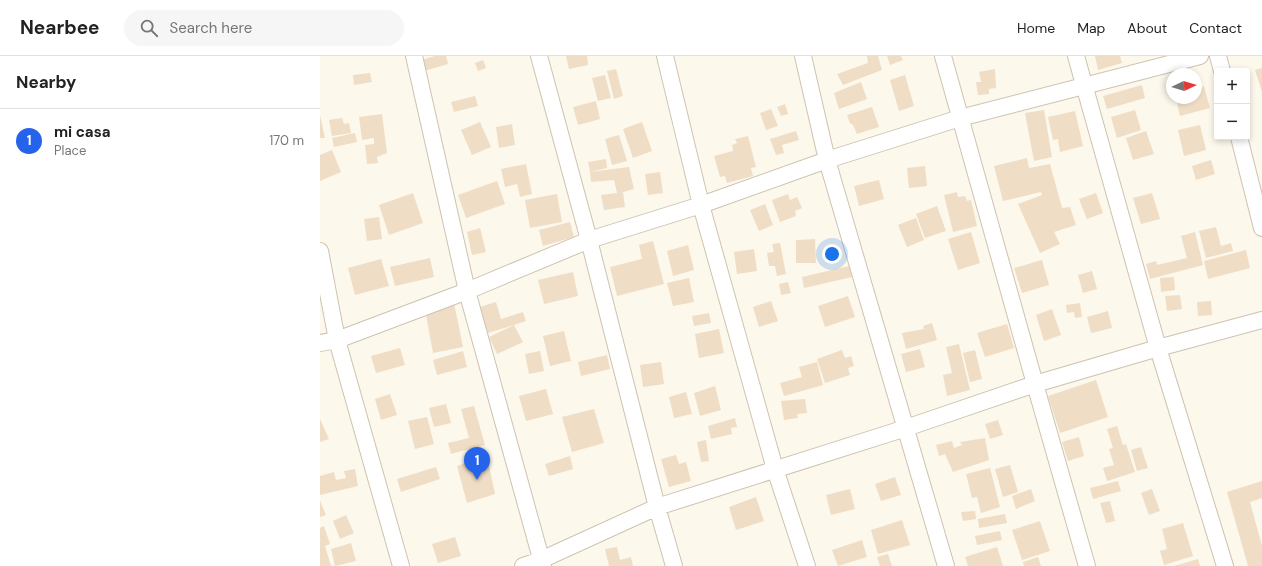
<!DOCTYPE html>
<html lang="en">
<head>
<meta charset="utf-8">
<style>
	body { margin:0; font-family:"DM Sans",sans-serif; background:#f6f6f6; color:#222 }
	.controls { position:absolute; right:12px; top:12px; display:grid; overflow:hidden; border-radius:4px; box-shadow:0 2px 6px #0003 }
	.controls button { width:36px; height:36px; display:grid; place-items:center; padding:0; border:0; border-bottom:1px solid #e0e0e0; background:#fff; color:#222; font:20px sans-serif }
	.compass { position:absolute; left:846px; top:12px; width:36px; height:36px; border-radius:50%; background:#fff; box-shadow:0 2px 6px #0003; rotate:86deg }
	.you { position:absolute; left:512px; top:198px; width:14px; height:14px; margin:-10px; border:3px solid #fff; border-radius:50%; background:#1a73e8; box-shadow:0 0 0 6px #1a73e833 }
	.badge { display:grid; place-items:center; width:26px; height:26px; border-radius:50%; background:#2563eb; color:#fff; font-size:13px; font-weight:700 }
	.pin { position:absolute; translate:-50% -33px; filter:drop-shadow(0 1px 2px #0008) }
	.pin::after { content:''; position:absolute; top:21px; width:14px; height:12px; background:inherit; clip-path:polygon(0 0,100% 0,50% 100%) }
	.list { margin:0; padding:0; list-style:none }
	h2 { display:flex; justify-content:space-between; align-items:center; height:52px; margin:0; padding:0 16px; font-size:17px }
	h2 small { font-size:13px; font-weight:400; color:#767676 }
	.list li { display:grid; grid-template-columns:26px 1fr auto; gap:12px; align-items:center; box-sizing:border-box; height:64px; padding:0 16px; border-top:1px solid #e0e0e0 }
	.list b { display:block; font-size:15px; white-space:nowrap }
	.list p { margin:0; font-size:13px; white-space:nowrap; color:#767676 }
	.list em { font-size:13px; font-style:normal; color:#767676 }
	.icon { flex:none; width:22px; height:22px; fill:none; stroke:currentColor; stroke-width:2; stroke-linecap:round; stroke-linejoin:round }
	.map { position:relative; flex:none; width:942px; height:510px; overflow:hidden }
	header { display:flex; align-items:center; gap:24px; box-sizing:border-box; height:56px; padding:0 20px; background:#fff; border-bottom:1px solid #e0e0e0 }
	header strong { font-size:19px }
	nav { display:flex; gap:22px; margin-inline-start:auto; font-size:14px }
	.search { width:280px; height:36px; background:#f6f6f6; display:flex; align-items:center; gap:10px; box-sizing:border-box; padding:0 14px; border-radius:22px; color:#767676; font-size:15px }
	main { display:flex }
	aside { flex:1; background:#fff }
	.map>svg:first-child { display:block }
</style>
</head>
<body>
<header>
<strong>Nearbee</strong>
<div class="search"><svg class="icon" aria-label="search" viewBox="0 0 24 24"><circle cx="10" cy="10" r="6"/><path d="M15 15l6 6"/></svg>Search here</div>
<nav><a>Home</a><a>Map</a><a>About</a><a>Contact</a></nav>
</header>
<main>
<aside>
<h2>Nearby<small></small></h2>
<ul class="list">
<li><span class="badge">1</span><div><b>mi casa</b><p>Place</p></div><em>170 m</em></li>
</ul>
</aside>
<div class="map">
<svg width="942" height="510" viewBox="0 0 942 510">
	<rect width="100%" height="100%" fill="#fcf8ec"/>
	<path fill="#f0ddc5" d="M115,0H126L128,8L104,15L101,4Z
		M246,0H267L268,9L249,13Z
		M547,0H558L562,14L523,29L517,18L548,7Z
		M567,0H581L583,4L570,9Z
		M775,0H800L802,7L778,14Z
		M163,4L166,12L158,15L155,7Z
		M942,12V36L935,14Z
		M296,13L303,40L294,43L287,15Z
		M675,13L676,32L669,33V38L658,39L656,26H661L659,16Z
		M50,17L52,26L34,29L33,19Z
		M285,19L291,42L278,45L272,22Z
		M585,19L594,50L579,55L570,24Z
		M541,26L547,43L519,53L514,37Z
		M822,29L825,42L787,53L783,40Z
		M884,30L890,52L860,60L856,42H876V32Z
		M155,40L158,50L134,56L131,46Z
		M276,45L280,63L258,69L253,51Z
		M465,48L468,58L461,60L457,51Z
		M552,51L559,71L537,78L533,69L530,67L527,59Z
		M451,53L458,70L446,74L440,57Z
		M724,54L732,101L714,105L705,57Z
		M815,54L821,74L797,82L791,61Z
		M755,55L763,90L740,96L738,83L733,84L728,61Z
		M62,58L67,97L57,101L58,107L47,108L45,89L54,88V82L42,84L39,61Z
		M0,59L5,82H0Z
		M22,62L24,68L29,67L31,77L12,80L9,64Z
		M160,66L171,91L152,99L141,74Z
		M322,66L332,95L313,102L303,73Z
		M192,68L195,89L179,92L176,71Z
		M880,69L886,94L864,100L858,74Z
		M476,75L479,84L462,89L464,97L456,99L450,83Z
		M826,75L834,98L813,104L806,82Z
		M35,77L37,86L14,91L12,82Z
		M299,79L307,105L292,109L285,83Z
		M428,80L436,111L431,112L433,120L407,127L405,120L400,121L394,100L413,95L412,89L417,87L415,83Z
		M12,94L21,116L0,125V99Z
		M707,102L709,112L730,108L742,152L750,151L756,169L734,176L740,188L720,197L698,148L722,139L721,136L683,145L674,110Z
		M286,103L287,112L270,116L268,106Z
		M891,104L895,118L876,124L872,110Z
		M206,108L212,138L200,141L197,128L185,131L181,113Z
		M605,110L607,130L589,132L587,112Z
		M309,111L314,133L303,136L305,151L284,154L281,139L297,137L294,124L271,126L270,116Z
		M340,116L343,137L328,139L325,118Z
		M559,124L564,143L539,150L534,130Z
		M177,125L185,148L146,162L138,139Z
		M637,136L638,141L645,140L647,145L651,144L657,170L633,176L624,139Z
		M93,137L103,167L69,179L59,149Z
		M776,137L783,157L767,163L759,143Z
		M832,137L840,163L821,168L813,142Z
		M237,138L242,166L210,172L205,144Z
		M468,138L470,144L477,141L482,152L475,155L476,160L460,166L452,144Z
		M445,148L453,169L439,175L430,154Z
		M617,150L626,175L605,182L596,158Z
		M59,161L62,183L47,185L44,163Z
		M596,162L604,184L587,191L578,169Z
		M250,166L254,181L223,190L219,174Z
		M896,171L901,190L911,187L913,195L886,202L879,175Z
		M160,172L166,196L152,199L147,176Z
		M651,176L660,207L638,214L628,183Z
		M875,176L883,209L830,223L826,208L836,205L837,209L867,202L861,180Z
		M495,183L496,207H476V184Z
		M333,185L344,228L297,240L290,211L322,203L319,189Z
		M460,187L466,218L457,220L455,210H449L447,197L454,196L452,188Z
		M368,189L374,214L353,220L347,195Z
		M434,193L437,215L417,218L414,196Z
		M926,194L930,212L888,223L884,205Z
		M110,202L114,221L75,230L70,211Z
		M61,203L69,230L35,239L28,212Z
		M722,204L729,229L702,237L694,212Z
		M529,210L532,221L484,232L482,221Z
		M772,215L777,233L763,237L758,219Z
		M253,216L258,240L224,248L218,224Z
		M854,221L855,234L841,236L840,222Z
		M369,222L374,246L353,250L347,227Z
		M468,226L471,237L461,239L459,228Z
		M860,239L862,253L847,255L845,240Z
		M528,240L535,261L505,271L498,250Z
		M451,245L458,265L439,271L433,251Z
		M891,245L892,259L878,260L877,246Z
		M176,246L181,263L203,256L206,265L194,269L203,286L177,298L169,281L194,269L168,277L160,251Z
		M134,247L143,291L113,297L105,253Z
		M760,247L762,261L755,262L754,256L747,257L746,249Z
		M732,253L741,279L724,285L716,259Z
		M788,255L792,272L771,277L767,261Z
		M389,257L391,267L374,270L372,260Z
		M612,267L617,284L586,293L582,277L604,273L603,270Z
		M687,268L694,292L665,301L657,277Z
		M399,273L404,297L379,302L375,278Z
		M244,275L251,305L230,310L223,280Z
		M639,288L650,334L627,340L623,319L632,317L626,291Z
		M80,292L85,309L56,317L51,300Z
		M600,293L605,311L586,316L581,298Z
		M522,294L525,302L531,300L534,310L528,312L530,319L505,327L497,303Z
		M655,294L662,323L650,326L643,297Z
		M143,295L147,311L117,319L113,304Z
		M220,295L224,315L209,318L205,298Z
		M287,299L290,313L261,320L258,306Z
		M341,306L344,328L323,331L320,309Z
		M497,306L503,329L464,340L460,327L482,321L479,311Z
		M776,324L788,361L740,377L728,340Z
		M395,330L401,354L380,360L374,337Z
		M226,333L233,358L206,365L199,340Z
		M366,336L372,358L354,362L349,341Z
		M70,338L77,359L61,364L55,343Z
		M485,343L487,357L477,358L478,362L464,364L461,345Z
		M126,348L131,367L114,371L109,352Z
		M154,350L165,389L131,398L128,387L149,382L141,353Z
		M274,353L284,387L252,396L242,361Z
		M107,361L114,388L95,393L88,365Z
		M415,362L417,371L411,372L412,378L391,383L388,370Z
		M0,363L9,383L0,386Z
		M678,364L683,379L670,383L665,368Z
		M797,370L803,389L806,388L815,416L787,425L783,412L794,409L789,393L793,392L787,373Z
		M759,381L764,400L748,405L742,386Z
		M665,382L669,404L633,416L625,398L619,400L616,389L632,385L634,392L642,389L640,386Z
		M386,384L389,405L381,406L377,386Z
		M821,391L828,412L817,415L811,394Z
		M356,399L359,408L366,406L371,425L349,431L341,403Z
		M167,400L175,438L147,447L137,410Z
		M250,400L253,413L229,420L225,408Z
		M690,409L698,436L683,441L675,413Z
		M116,411L120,423L81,436L77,423Z
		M670,412L680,451L661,457L657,441L652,442L646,418Z
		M35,413L38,430L0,439V420L14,416L16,424L26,422L24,415Z
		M575,421L581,439L561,445L555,428Z
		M798,425L801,435L773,443L770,432Z
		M942,425V442L930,446L942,490V510H928L907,436Z
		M530,433L535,453L511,459L506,439Z
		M711,433L715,445L696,453L692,440Z
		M832,433L840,455L829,459L821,437Z
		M436,441L444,465L416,474L409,451Z
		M0,445L6,459L0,461Z
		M790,445L795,465L786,467L780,447Z
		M655,455L656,463L643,465L641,456Z
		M685,458L687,467L659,472L658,463Z
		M26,459L34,477L20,483L13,465Z
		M582,464L590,489L558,498L551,474Z
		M720,465L730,495L702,504L692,474Z
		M863,467L873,500L844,509L840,495L847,493L842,473Z
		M4,470L10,488L5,490L11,510H0V472Z
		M680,475L682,484L657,489L655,480Z
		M135,481L141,500L118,507L112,488Z
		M542,484L547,501L518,510L512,494Z
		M31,487L36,505L15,510L11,493Z
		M297,491L300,504L311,501L313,510H289L285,493Z
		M677,491L683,510H648L645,501Z
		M568,498L572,510H560L557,501Z
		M718,501L721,510H704L703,506Z
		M878,503L880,510H854Z"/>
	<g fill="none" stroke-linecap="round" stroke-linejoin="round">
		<defs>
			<path id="minor" d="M94,0L147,235L223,510
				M219,0L269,184L337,451L354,510
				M345,0L381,149L455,413L487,510
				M483,0L507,104L626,510
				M623,0L715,328L767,510
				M756,0L838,292L905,510
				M898,0L902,15
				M919,81L942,172
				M0,195L17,284L81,510
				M0,287L17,284L147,235L269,184L381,149L507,104L640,62L880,0
				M203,510L221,504L337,451L586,372L715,328L838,292L942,264"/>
		</defs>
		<use href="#minor" stroke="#cec2b1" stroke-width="18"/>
		<use href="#minor" stroke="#fff" stroke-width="16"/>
	</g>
</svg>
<div class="controls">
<button>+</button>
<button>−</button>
</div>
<svg class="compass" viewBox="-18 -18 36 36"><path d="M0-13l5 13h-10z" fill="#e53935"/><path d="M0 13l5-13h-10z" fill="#767676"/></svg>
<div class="you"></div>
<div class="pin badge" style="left:157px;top:424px">1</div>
</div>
</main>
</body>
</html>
